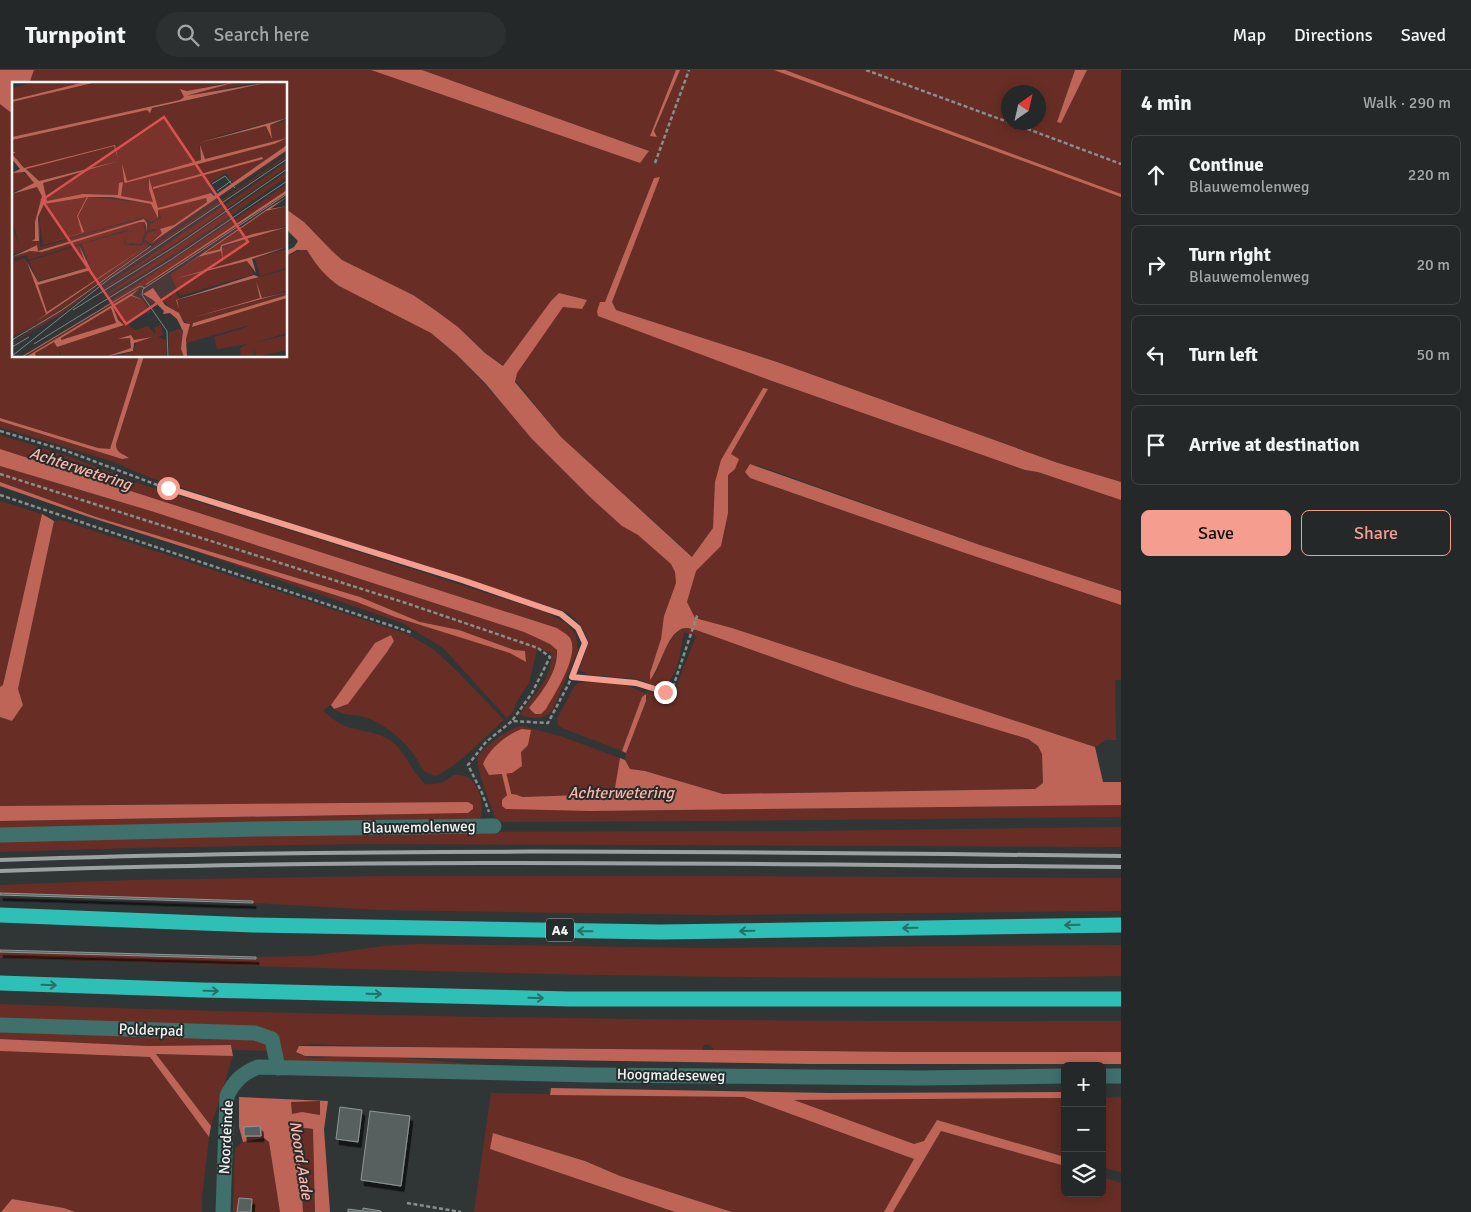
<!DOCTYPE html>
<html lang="en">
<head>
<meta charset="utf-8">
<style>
	body { margin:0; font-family:Signika,sans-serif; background:#2c3030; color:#f1f3f6 }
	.controls { position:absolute; right:15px; bottom:15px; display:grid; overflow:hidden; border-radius:8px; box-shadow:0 2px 12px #0003 }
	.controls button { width:45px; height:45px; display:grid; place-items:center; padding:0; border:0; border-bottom:1px solid #414445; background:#242828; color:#f1f3f6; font:25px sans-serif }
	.compass { position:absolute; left:1001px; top:15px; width:45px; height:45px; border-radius:50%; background:#242828; box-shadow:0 2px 12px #0003; rotate:34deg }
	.stop { position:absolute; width:15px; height:15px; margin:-11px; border:4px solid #f59d8e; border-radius:50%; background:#fff }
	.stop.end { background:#f59d8e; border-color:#fff; box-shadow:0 1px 5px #0008 }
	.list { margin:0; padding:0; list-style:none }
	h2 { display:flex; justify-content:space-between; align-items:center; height:65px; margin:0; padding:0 20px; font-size:21px }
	h2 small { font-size:16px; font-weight:400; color:#a3a6a8 }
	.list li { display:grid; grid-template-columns:32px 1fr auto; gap:15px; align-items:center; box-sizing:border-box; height:80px; margin:0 10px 10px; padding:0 10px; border:1px solid #414445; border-radius:8px }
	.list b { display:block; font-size:19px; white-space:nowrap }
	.list p { margin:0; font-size:16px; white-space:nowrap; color:#a3a6a8 }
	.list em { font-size:16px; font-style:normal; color:#a3a6a8 }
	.actions { display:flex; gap:10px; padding:15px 20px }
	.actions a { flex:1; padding:11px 0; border:1px solid #f59d8e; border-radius:8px; text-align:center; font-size:18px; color:#f59d8e }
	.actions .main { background:#f59d8e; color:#111 }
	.icon { flex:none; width:28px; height:28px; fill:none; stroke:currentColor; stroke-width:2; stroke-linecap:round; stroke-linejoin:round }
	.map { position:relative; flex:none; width:1121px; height:1142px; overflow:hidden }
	header { display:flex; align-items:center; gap:30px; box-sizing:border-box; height:70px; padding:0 25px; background:#242828; border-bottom:1px solid #414445 }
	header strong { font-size:24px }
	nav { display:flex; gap:28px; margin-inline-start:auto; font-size:18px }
	.search { width:350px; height:45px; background:#2c3030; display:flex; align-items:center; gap:12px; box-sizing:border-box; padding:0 18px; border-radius:28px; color:#a3a6a8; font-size:19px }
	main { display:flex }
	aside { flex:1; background:#242828 }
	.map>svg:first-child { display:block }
</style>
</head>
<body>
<header>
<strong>Turnpoint</strong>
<div class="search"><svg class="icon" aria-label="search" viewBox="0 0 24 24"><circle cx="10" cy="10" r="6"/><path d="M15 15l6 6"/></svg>Search here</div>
<nav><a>Map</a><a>Directions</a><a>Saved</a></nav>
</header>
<main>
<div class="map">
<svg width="1121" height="1142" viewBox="0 0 1121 1142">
	<defs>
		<filter id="shadow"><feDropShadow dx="3" dy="5.5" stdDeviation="0" flood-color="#0009"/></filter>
	</defs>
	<rect width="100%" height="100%" fill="#303636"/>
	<path fill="#682e25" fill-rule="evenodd" d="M34,0H371L640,93L649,81L422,0H676L650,66H657L654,62L680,0H1075L1057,51L1061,53L1087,0H1121V412L1058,393L777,292L616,240L612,232L659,107L605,232L597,241L772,311L1025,400L1038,402L1121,430V521L980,475L757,395L750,408L962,482L1121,535V610H1115L1116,670H1106L1095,677L732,558L695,548L687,532L696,501L693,487L561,367L503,295L485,283L458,257L435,240L413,225L342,190L332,181L304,152L286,139V14H29ZM1008,22H1038V52H1008Z
		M0,34L14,45V286H139L110,380L98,378L0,348Z
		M303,179L307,180C316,195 325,206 339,216L431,263L456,284L591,428L622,455L638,465L671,494L675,502L676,513L664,546L661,569L650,603L655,605C660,592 671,559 687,558C690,558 695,560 699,561L853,616L1028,669L1038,676L1042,684L1043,713L1035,719L723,724L645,701L630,699L625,690L626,683L646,631L622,681L562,658L558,655L557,649L574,617L578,613C601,610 625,612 646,624L647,621L667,627L673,625L696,566L684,562C680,580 679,610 660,618L639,609L602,606L590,605L579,600C590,569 593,567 569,543L151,408L111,391L0,357V351L122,389L128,388C121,383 116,383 116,374L144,286H286V186Z
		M0,365L68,386L147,416L315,468L545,542L566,553L576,565L578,580L553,639C544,652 533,648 519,645C532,628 554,605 551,583L539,578L537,580L529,613L516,633L513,642L507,648L443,578L402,553L88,444L0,416V396L151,441L524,562L550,574L557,580C557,602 543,622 529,638L559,616L557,558L0,379Z
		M0,431L42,444L3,615L0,617Z
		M61,450L407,564L433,579L458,602L504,650C482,669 462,693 436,706L425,702C420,696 417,688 412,682C401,668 382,652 364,647C352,644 347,647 334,639L348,634L387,582L394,571L331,635L323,640C330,647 336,652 345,656C362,662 380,661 395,674C407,686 412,702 425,714C437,715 444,713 453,705C459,705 464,705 469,708C480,717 485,736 480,749L0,760V751L468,743L473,739V735L468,732L0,736V647L12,651L23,635L18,619L54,451Z
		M522,656L560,666L620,688L615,725L522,727L512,723L506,724L591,741L1121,735V747L721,751L502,752L496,749L494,744C490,733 475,697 478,687C481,680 489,675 495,670C504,663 511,658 522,656Z
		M1121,757V777L360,774L132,778L0,782V770L359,762L804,761Z
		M386,806H719L1121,808V841L714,845L380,840L253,833V831L0,823V815L131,810Z
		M418,874L704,878L1121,875V906C747,913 374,900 0,888V882L256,887L311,886L384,876Z
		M0,934C373,948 747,952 1121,951V982L717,984L710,975H704L701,983C571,975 442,980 312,974C305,975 298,974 296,981C306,991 325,987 337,986C387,985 436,991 485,995L300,992C290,991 282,993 279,981L233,980L231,975H226L148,976L0,969Z
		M0,981L150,987L209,1067L202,1127V1142H75L64,1138L12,1129L0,1142Z
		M156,984L233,986L211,1056Z
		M491,1023L744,1027L915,1089L884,1142H732L620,1106L585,1091L494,1063L491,1079L675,1142H474Z
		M1121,1027V1102L1102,1098V1028Z
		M1065,1028V1087L937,1050L924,1071L914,1074L792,1030Z
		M320,1031V1045L310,1043L292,1045L291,1032Z
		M298,1057L313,1059L315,1142H303Z
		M941,1061L1065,1096V1123H1102V1107L1121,1113V1142H893Z
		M265,1068L269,1072L280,1142H233L235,1078L243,1072Z"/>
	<path fill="#be6557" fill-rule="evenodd" d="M0,0H34L29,14H14V45L0,34Z
		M371,0H422L649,81L640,93Z
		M676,0H680L654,61L657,67L650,66Z
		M774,0H785L1121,124V127Z
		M1075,0H1087L1061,53L1057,52Z
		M660,107L612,232L616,240L777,292L1058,393L1121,412V430L1038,402L1025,400L772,311L598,246L597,241L600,232H605L654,108Z
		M286,139L304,152L332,181L342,190L413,225L435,240L458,257L485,283L503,296L551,231L559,223L587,230L582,239L563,237L517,303L515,312L561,367L692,487L713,458L715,412L721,390L763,318L768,319L731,384L739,389L735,399L728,405V443L721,476L696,501L687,532L695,548L732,558L1095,677L1103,712H1121V735L591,741L506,739L502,736V730C509,722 513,723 522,727L614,724L620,688L625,690L630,699L645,701L723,724L1035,719L1043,713L1042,684L1038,676L1028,669L853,616L699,561C695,560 690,558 686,558C667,559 661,598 650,610V603L661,569L664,546L676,513L675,502L671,494L638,465L622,456L591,428L532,369L485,313L456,284L431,263L339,216C325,206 316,195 307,180H297L286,186V181L294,177L298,171L286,159Z
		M139,286H144L116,374C116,383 122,383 129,388L122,389L0,351V348L98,378L110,379Z
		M0,379L557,558C561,561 567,564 570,568C580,585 555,623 546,639L541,644H535L529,638C542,622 558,602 557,580L550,574L524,562L151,441L0,396Z
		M750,394L980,475L1121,521V535L962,482L750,408L745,402Z
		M0,412L96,447L360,527L420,552L459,560L514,580L525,581L526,592L510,583L395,547L357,532L86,446L0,416Z
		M42,444L54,451L18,619L23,635L12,651L0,647V617L3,615Z
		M391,565L394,571L387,582L348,634L334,639L331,635L375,573Z
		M646,624V631L626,683L622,681L642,627Z
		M522,659L531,660L528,675L521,682L522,696L512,703L489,705L483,694C489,679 507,664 522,659Z
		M468,732L473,735V739L468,743L0,751V736Z
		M0,969L148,976L231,975L233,986L156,984L211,1056L209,1067L150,987L0,981Z
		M299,976L903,982H1121V994H811L305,986L296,982Z
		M551,1018L830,1023L1065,1022V1028L794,1030L914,1074L924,1071L937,1050L1065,1087V1096L941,1061L893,1142H884L914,1089L744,1027L550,1025Z
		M239,1027L328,1031L324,1059L330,1142H315L313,1059L298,1057L303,1142H280L269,1072L264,1068L243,1072L239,1057ZM320,1031V1045L302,1042L292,1044L291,1032Z
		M493,1063L585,1091L620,1106L732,1142H675L490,1079Z
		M12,1129L64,1138L75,1142H1Z"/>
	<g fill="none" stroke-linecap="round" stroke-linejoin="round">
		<path stroke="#be6557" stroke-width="4.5" d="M503,699L510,728"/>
	</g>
	<path fill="#59605f" stroke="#8f9796" filter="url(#shadow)" d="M0,823L253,831V833L0,825Z
		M0,880L256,887V889L0,882Z
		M340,1037L362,1040L358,1072L336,1069Z
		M370,1041L410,1046L401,1116L361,1110Z
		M260,1056L261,1066H244V1057Z
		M239,1128L252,1129L251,1142H237Z
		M363,1138L381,1141V1142H348V1139L363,1141Z"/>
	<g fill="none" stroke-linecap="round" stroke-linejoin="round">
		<path stroke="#898f8e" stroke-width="2.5" stroke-dasharray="4 2.5" stroke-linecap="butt" d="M866,0L1008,52
			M1009,52L1121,94
			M655,93L689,0
			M0,361L64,380L168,419L462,510L561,544L578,558L585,573L569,613L548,653L512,651L486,672L468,695L482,723L489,742
			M0,404L406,533L538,578L550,587L532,623L512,651
			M0,425L413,563
			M572,607L635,613L665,622L673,617L698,543
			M407,1133L461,1142"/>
		<path stroke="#40706c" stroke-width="15" d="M0,765L258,759L494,756
			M0,955L255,963L272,969L278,998
			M1102,1006H1121
			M223,1142L227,1026C234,1011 243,1003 258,997L592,1005L920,1008L1065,1006"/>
		<path stroke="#2ebfb6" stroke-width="15" d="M0,845L253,855L660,862L1121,855
			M0,913L202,920L570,929H1121"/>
		<path stroke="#9ba1a0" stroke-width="4" d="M0,790C373,777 747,782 1121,786
			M0,801C373,788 747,794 1121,797"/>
	</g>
	<defs><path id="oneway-shaft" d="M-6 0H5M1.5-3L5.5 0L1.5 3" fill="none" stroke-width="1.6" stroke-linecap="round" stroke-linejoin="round" transform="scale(1.25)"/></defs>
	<g stroke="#2a6e6a">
		<use href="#oneway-shaft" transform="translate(1072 855) rotate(179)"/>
		<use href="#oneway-shaft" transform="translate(910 858) rotate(179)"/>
		<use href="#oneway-shaft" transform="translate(585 861) rotate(-179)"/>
		<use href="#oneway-shaft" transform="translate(747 861) rotate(179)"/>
		<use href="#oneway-shaft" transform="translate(49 915) rotate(2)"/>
		<use href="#oneway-shaft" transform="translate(211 921) rotate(1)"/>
		<use href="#oneway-shaft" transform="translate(374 924) rotate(1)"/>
		<use href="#oneway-shaft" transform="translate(536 928) rotate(1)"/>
	</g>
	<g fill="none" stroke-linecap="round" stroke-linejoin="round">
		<path stroke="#f59d8e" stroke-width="6" d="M168,418L462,510L561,544L578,558L585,573L572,607L636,613L665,622"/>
	</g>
	<g text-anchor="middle" stroke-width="4" stroke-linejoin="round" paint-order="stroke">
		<rect fill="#262c2c" stroke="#b4b9b9" stroke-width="1" x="546" y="848.5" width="28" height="23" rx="4"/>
		<g font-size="14" font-weight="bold" fill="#f1f6f5">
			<text x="560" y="865">A4</text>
		</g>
		<g font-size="15" fill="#f1f6f5" stroke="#262c2c">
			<text transform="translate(419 757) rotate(-1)" y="5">Blauwemolenweg</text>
			<text transform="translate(151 960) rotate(2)" y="5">Polderpad</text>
			<text transform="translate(671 1005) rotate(1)" y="5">Hoogmadeseweg</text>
			<text transform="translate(226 1067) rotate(-87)" y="5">Noordeinde</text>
		</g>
		<g font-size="16" font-style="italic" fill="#feb4a8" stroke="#262c2c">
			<text transform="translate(81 398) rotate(18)" y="6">Achterwetering</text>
			<text x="621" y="728">Achterwetering</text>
			<text transform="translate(302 1090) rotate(81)" y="6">Noord Aade</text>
		</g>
	</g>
	<g transform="translate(12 12)">
		<rect width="275" height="275" fill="#303636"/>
		<path d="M25,0H73V1L0,18V6ZM85,0H217L175,9L171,7L172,15L168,18L0,55V20ZM224,0H247L174,14V11ZM258,0H275V36L186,59L254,44L258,50V43L275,38V63L221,101L214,91L196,102L199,111L146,126L143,121L95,112H74L36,120L31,101L107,79L26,99L6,81L0,71L4,70H0V58ZM260,60L262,62L113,100L189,78L187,63L193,77ZM250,76L170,99L141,106L171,97ZM275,68L274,70L140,162L133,158L135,151L148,147L150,151L138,160L149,155ZM275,73L273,76L90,201L48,233L0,261ZM275,80V85L170,157L78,215ZM7,89L18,94L22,102L0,110V91ZM275,90V95L202,145L148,181L76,225ZM275,102V108L134,203L14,275H7L83,230ZM25,105L30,114L23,157L20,159H27L26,145L28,136V165L132,136L135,138L137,148L134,150V143L131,141L133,150L129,162L119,161L113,163L115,151L112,163L129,164L133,160L137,164L45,231L25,242L23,240V243L0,256L21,242L0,255V180L12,176L15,180L34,232L25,239L136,163L35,230L26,203L79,188L70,162L116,149L127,150L114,148L16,178L15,173L0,177V175L18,169L30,170L128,140H133L136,147L135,138L132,137L26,169L25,163L0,173V144L8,165L0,139V112ZM71,114L139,122L145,134V129L147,127L191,115L196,119L162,143L150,147H138V142L149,136L147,128V136L139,140L132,135L31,163L27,134L32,122ZM275,124V143L192,172L254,129ZM275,145V165L162,197L235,179L242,192L168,214L158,193L186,175L209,169L210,181V164ZM67,163L75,186L25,199L17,179ZM275,167V186L248,194L243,176ZM275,187V208L250,216L244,200L248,216L179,236L275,210V213L181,241L180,245L275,216V251L242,261L275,253V268L244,275L242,266V275H229L228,266L236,262L205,267L202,255L238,244H234L178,260L174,262L175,271L174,257L176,242L149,217L164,210L168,218ZM119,214L131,218L138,230L120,237L117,243L123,248L136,244L144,253L142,246L149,243L151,253L146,255L155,258L154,275H123L122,272L120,275H103L122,269L124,260L141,256L122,258L119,253L107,258L118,255L119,266L93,275H50L47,267L48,275H24L22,271L42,260L45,265L112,243L106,238L101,225ZM99,226L104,242L49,258L48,256ZM170,246L172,275H157V250Z" fill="#682e25" fill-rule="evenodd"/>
		<path d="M73,0H85L0,20V18ZM224,0L174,14L258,0L140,26L138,31L135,28L0,58V55L168,18L172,15L168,7L175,9ZM275,36L258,43L260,57L254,44L186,61ZM275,56L262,62L171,86L113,101L112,99L110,81L115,99L189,78L188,63L193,77ZM103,63L106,77L102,64L14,87L27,99L107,79L31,101L35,119L71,112L106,113L107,101L111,100L109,114L141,120L137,107V96L146,126L199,111L202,114L275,63V68L139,161L150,151L148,147L162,143L195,120L194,116L146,128V136L139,122L100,115H76L66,134L72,150L31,163L70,151L65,134L75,115L32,122L26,135L27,159H20L23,157V140L30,114L25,105L0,112L22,101L13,90L0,91L8,87L0,77V70H4L0,72L12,86ZM250,75L251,77L141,107V105ZM275,108V111L134,203V202ZM275,115L258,127L275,124L254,129L193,171L208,167L209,163L241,152L275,145L210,164L211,181L209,169L186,175L165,189L258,125ZM132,137L135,141V148L133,140H128L30,170L18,169L0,175L25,163L26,169ZM67,163L79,188L26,203L35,230L136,163L25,239L34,232L15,180L26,200L75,186ZM275,165L240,177L244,191L235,179L162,197ZM242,193L247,195L165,218L167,227L164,218L167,217ZM244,199L250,216L275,210L179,236L248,216ZM141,206L153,223L167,231L172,241L178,242L174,257L175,275H172L169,267L171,249L165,237L158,231L151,232L152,229L141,218L131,212ZM127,207L120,213L131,218L119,214L101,225L106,238L112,243L45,265L42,260L23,271L24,275H14ZM99,226L104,241L49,258V256ZM275,213V216L180,245L181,241ZM119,253L122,258L141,255L122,261L121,269L93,275L119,266L118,256L106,257Z" fill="#be6557" fill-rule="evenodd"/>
		<path fill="none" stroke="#7d8382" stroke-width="1" d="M200,102L213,94L223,106M205,109L219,99M61,228L165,163L275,87M0,258L50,228L139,164M22,262L160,177L275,99M0,265L17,255M0,274L97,197L275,77M10,275L128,204L133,206M156,275L155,249L130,213L131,207L275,112"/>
		<path fill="#db5151" fill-opacity="0.15" stroke="#db5151" stroke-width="2.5" d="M152,35L236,160L114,242L30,118Z"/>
		<rect width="275" height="275" fill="none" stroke="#f1f6f5" stroke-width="2.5"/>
	</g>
</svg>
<div class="controls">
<button>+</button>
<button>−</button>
<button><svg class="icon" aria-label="layers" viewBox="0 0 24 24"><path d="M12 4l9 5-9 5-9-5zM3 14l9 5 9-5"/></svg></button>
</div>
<svg class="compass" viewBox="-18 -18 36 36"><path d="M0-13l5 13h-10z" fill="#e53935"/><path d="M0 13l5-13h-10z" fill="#a3a6a8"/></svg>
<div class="stop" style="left:168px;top:418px"></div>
<div class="stop end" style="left:665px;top:622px"></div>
</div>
<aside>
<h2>4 min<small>Walk · 290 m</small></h2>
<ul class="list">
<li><svg class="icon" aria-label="ahead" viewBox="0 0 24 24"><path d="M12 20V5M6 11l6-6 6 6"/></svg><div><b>Continue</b><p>Blauwemolenweg</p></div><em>220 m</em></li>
<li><svg class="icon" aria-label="right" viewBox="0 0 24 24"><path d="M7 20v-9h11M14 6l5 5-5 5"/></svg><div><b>Turn right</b><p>Blauwemolenweg</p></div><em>20 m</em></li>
<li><svg class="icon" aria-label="left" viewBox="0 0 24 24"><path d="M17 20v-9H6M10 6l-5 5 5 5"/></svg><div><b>Turn left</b></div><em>50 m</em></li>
<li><svg class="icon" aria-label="arrive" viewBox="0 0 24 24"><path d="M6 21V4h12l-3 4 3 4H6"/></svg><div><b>Arrive at destination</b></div></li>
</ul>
<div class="actions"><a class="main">Save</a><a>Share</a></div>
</aside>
</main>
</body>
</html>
